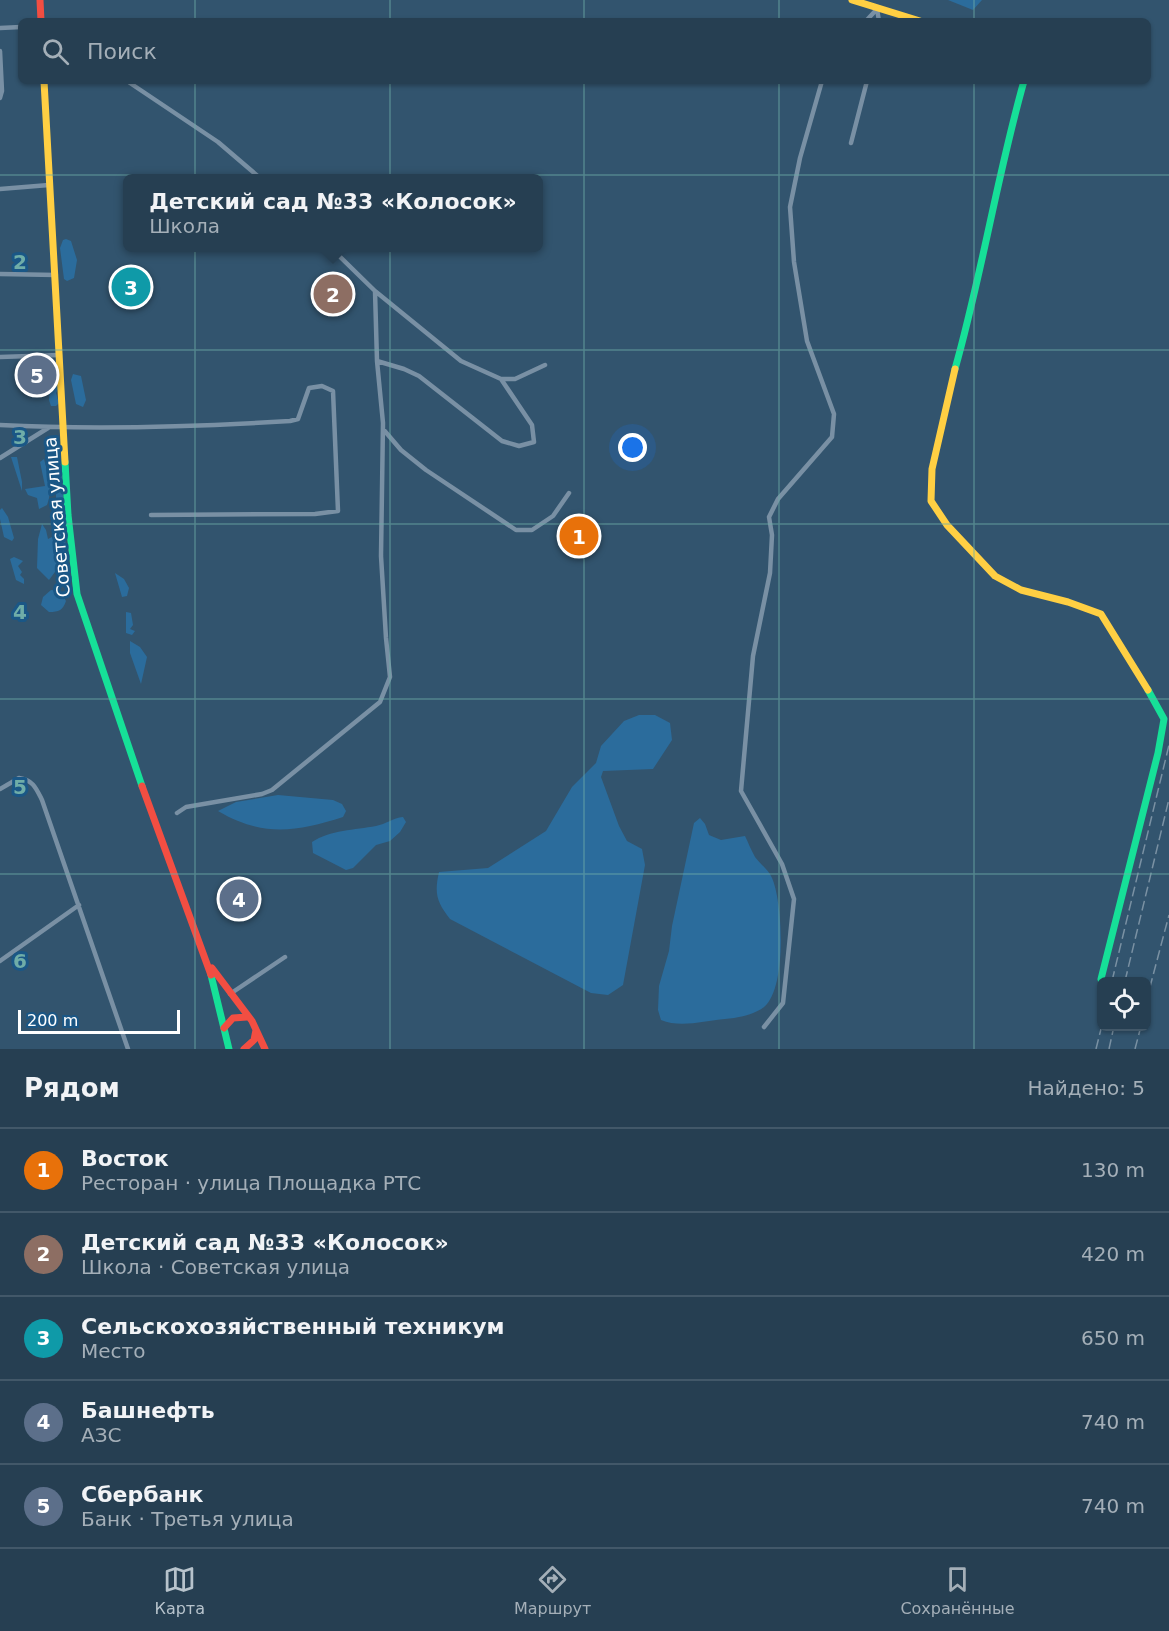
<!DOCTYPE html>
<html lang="ru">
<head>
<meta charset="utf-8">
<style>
	body { margin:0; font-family:"DejaVu Sans",sans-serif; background:#2e4659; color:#f1f3f6 }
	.controls { position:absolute; right:18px; bottom:18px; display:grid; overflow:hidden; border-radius:9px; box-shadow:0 2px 4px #0004 }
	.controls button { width:54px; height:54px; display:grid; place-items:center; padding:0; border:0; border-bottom:2px solid #425869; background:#263f52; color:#f1f3f6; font:30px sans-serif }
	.scale { position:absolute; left:18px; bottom:15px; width:162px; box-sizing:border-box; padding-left:6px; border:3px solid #fff; border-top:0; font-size:16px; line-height:21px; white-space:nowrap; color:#fff; -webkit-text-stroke:4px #1a5786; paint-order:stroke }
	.you { position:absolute; left:633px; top:448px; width:21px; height:21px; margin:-15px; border:4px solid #fff; border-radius:50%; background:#1a73e8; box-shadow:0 0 0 9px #1a73e833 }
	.badge { display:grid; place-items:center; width:39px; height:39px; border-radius:50%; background:#b7c3cc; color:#fff; font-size:20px; font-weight:700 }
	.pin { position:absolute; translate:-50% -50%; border:3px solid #fff; box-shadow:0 2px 6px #0006 }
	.popup { position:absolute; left:123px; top:174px; width:420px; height:78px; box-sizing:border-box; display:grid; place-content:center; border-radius:9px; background:#263f52; filter:drop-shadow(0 2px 4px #0005); font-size:20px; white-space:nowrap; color:#a4afb8 }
	.popup b { font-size:22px; color:#f1f3f6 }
	.popup::after { content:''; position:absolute; left:50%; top:100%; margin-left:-12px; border:12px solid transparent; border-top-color:#263f52 }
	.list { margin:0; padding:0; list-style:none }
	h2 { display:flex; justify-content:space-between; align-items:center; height:78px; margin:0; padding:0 24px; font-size:26px }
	h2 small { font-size:20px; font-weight:400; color:#a4afb8 }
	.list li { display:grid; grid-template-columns:39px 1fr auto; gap:18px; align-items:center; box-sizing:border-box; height:84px; padding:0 24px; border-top:2px solid #425869 }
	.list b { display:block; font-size:22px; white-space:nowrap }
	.list p { margin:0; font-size:20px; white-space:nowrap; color:#a4afb8 }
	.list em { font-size:20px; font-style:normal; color:#a4afb8 }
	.icon { flex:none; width:33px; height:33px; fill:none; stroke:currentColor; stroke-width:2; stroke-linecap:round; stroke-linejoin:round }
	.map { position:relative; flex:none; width:1169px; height:1049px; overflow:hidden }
	.search { position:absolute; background:#263f52; box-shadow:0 2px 4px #0004; left:18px; right:18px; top:18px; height:66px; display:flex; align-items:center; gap:15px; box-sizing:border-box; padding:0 21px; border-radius:9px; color:#a4afb8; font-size:22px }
	.sheet { height:498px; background:#263f52 }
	nav { display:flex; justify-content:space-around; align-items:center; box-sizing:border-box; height:84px; border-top:2px solid #425869; background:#263f52; font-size:16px; color:#a4afb8 }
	nav a { display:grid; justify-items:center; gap:3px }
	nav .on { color:#b7c3cc }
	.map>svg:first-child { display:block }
</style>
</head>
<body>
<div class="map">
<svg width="1169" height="1049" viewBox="0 0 1169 1049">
	<rect width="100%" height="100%" fill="#32546e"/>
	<path fill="#2b6c9c" d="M948,0H982L973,10Z
		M66,239L71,241L77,260L74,278L67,281L64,279L60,248L63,240Z
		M73,374L81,376L86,400L83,407L76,404L71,380Z
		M51,378L56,379L59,387L56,393L59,403L56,406H51L49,400Z
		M56,445L60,450L64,511L56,510V481L49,461L48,449Z
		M11,457H17L22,482V491Z
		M44,459C48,474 53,490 47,505L39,509L37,498L28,495L25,489L45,486L40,462Z
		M2,508L8,517L14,538L12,541L4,537L0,519V510Z
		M42,524L46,530L48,539L52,537L56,527L65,533L66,557L49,580L37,568L38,539Z
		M14,557L23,561L18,566L22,572L20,575L24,579V584L16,580L10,559Z
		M115,573L124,579L129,588L127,596L122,597Z
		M51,590L60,591L66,601C63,610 59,612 49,612L41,605L43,597Z
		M126,612L131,613L133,625L130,629L135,631L132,635L126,633Z
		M130,641L140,647L147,657L141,684L130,653Z
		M639,715H655L670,723L672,740L653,769L603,771L601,777L619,826L627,841L642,849L645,865L623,985L608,995L591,993L450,919C437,902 434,894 439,872L488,868L546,831L572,787L596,763L601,746L624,721Z
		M278,795L333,800L342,804L346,811L343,817C296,832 262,837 218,811L236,802Z
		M403,817L406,822L400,832L390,841L376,845L353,868L346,870L313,853L312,842C330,830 355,830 376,826C386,824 393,818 403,817Z
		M700,818L705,824L709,835L721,840L745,836C748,842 751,850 755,857C760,864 768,869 772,878C783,903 787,988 764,1007C754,1015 737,1018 725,1019C704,1021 680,1028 661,1020L658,1010L659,986L669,951L672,926L694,823Z"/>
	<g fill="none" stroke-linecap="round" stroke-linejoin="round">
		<path stroke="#7990a4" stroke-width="4.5" d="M877,9L879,21
			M866,21L877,9
			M0,28L21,27
			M0,51L2,91L0,98
			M127,81L218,142L260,178
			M851,143L867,81
			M0,189L49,185
			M331,248L375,291L461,361L501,379H515L545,365
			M0,274L56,275
			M0,357L60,355
			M377,361L404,369L419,376L502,441L519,446L534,442L532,425L501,379
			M0,425C97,430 193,427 290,421L298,419L309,388L322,386L333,391L338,511L315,514L151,515
			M383,429L401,450L426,470L516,530H532L553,516L569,493
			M0,458L48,428
			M0,789L19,778C33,780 36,788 42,800L128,1049
			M177,813L186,807L262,794L272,790L380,702L390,677L386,638L381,556L383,423L377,361L375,291
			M0,961L79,905
			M230,994L285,957
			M764,1027L783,1003L794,899L782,864L741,791L753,656L770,573L772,535L769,517L778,499L832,437L834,414L807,341L794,262L790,207L800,158L822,81"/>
		<path stroke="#16e098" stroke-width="7" d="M955,369C982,274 997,176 1024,81
			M65,462L68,515L77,594L142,786
			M211,975L229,1049
			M1101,979L1158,753L1164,719L1148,690"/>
		<path stroke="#ffcf43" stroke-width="7" d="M852,0L920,21
			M44,81L65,462
			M955,369L932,469L931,501L947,525L995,576L1021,590L1068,602L1101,614L1148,690"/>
		<path stroke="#f24e42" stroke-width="7" d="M40,0L41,21
			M142,786L211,975
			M212,968L252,1021L265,1049
			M224,1028L233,1018L247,1017
			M244,1049L254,1040L256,1030"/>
		<path stroke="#7a91a3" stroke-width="1.5" stroke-dasharray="10 4.5" stroke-linecap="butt" d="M1112,981L1169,745
			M1125,981L1169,799
			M1146,1002L1169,915
			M1096,1049L1102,1025
			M1109,1049L1114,1026
			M1135,1049L1141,1026"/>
	</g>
	<path fill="none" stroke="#6fada8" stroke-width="1.5" stroke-opacity="0.55" d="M195,0V21M390,0V21M584,0V21M779,0V21M974,0V21M195,81V1049M390,81V1049M584,81V1049M779,81V1049M974,81V1049M0,175H1169M0,350H1169M0,524H1169M0,699H1169M0,874H1169"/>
	<g text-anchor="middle" stroke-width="6" stroke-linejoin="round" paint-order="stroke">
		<g font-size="18" fill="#fff" stroke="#1a5786">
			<text transform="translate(57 517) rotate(-95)" y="6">Советская улица</text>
		</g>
	</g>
	<g font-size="20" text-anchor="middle" font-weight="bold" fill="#6fada8" stroke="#1a5786" stroke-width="6" stroke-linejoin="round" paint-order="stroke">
		<text x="20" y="269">2</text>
		<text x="20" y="444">3</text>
		<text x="20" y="619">4</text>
		<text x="20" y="794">5</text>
		<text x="20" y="968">6</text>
	</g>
</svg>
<div class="controls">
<button><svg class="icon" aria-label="locate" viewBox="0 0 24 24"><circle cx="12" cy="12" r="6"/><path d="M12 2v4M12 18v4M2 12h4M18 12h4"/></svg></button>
</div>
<div class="scale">200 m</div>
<div class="you"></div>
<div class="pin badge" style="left:579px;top:536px;background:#e8710a">1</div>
<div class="pin badge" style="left:333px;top:294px;background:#8d6e63">2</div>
<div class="popup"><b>Детский сад №33 «Колосок»</b>Школа</div>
<div class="pin badge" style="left:131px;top:287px;background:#0f9aa8">3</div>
<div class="pin badge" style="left:239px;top:899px;background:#5c6f8a">4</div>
<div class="pin badge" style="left:37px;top:375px;background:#5c6f8a">5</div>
<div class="search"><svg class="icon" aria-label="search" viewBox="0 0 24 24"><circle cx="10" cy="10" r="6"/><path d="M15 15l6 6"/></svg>Поиск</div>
</div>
<section class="sheet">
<h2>Рядом<small>Найдено: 5</small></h2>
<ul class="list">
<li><span class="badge" style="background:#e8710a">1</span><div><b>Восток</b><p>Ресторан · улица Площадка РТС</p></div><em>130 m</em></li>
<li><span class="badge" style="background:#8d6e63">2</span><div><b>Детский сад №33 «Колосок»</b><p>Школа · Советская улица</p></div><em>420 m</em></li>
<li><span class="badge" style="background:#0f9aa8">3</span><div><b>Сельскохозяйственный техникум</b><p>Место</p></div><em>650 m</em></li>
<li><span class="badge" style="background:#5c6f8a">4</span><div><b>Башнефть</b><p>АЗС</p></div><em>740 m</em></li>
<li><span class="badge" style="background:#5c6f8a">5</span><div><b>Сбербанк</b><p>Банк · Третья улица</p></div><em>740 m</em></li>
</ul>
</section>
<nav>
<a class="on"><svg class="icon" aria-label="map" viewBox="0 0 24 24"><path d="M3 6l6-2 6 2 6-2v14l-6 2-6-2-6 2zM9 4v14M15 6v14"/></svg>Карта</a>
<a><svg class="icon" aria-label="directions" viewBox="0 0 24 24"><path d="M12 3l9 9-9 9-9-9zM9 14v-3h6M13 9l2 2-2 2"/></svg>Маршрут</a>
<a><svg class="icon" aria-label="saved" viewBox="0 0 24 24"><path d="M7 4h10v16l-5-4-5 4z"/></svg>Сохранённые</a>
</nav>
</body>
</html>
